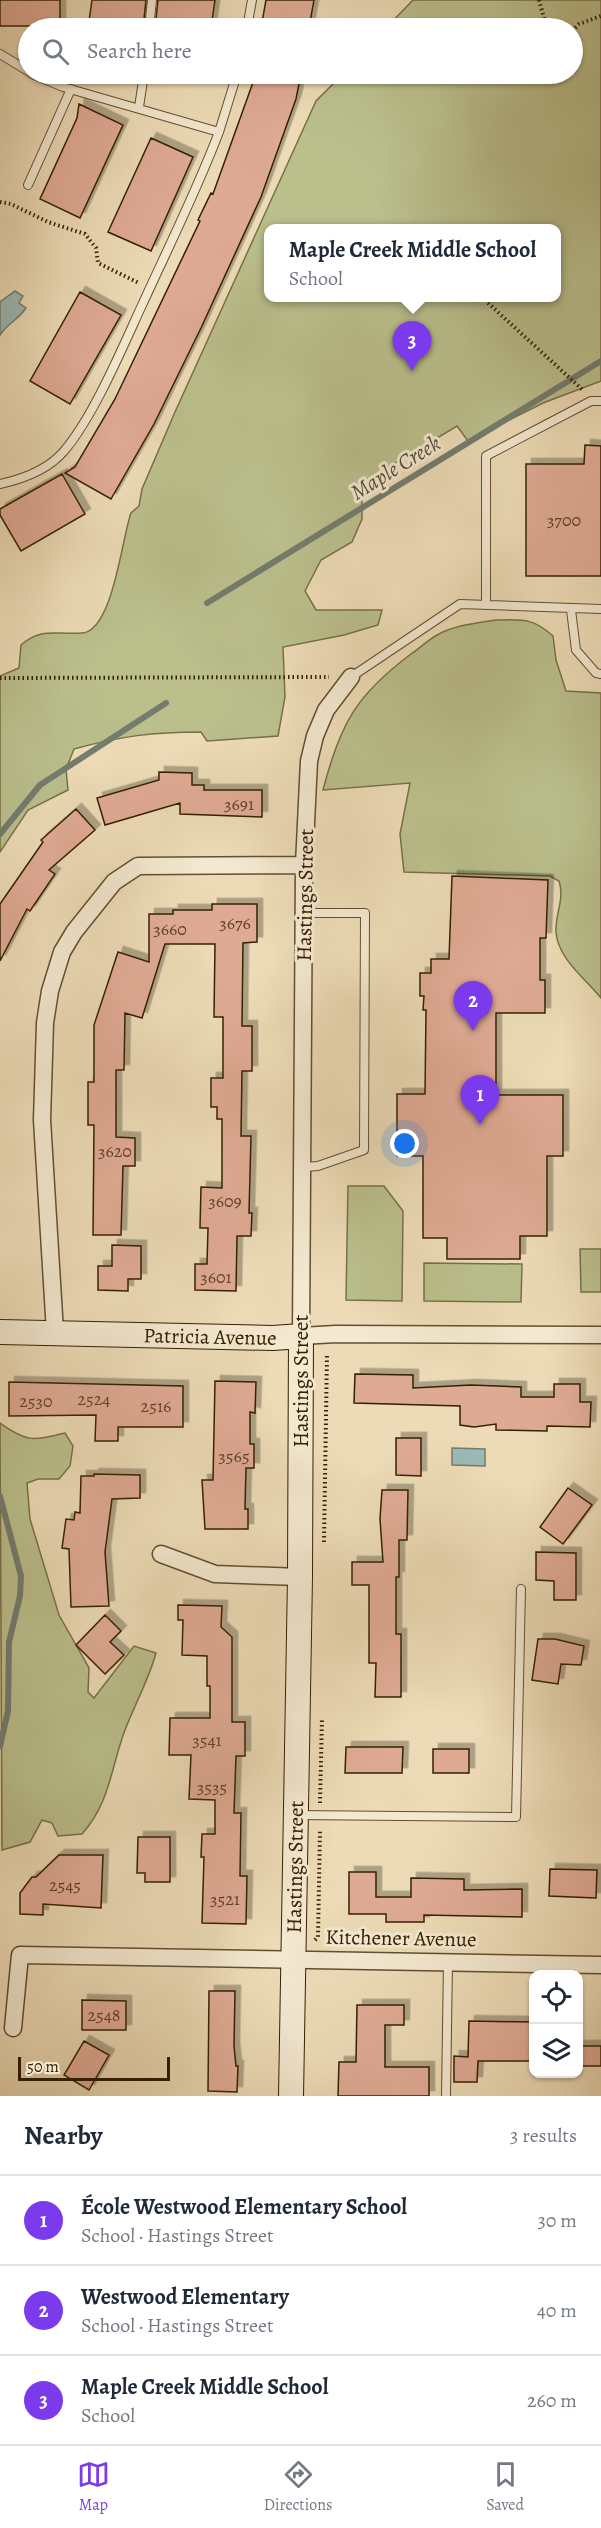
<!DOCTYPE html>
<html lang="en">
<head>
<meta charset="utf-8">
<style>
	body { margin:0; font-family:Alegreya,serif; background:#f2f2f3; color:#1f2937 }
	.controls { position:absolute; right:18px; bottom:18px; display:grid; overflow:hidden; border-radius:12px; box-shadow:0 2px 4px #0004 }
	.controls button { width:54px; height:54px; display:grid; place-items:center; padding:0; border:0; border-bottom:2px solid #e0e1e3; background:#fff; color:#1f2937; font:30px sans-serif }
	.scale { position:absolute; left:18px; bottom:15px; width:152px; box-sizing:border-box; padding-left:6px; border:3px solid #352001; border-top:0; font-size:16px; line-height:21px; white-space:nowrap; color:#352001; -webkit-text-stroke:4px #f3e8d0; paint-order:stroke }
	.you { position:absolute; left:405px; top:1144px; width:21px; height:21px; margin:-15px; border:4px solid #fff; border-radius:50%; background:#1a73e8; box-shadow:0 0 0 9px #1a73e833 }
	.badge { display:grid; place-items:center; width:39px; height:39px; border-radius:50%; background:#7c3aed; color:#fff; font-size:20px; font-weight:700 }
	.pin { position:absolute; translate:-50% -50px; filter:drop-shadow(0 2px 3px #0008) }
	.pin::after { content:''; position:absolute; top:32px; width:21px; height:18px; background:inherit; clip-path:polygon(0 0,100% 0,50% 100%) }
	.popup { position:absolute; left:264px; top:224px; width:297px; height:78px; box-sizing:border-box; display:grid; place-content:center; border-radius:12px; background:#fff; filter:drop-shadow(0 2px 4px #0005); font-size:20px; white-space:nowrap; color:#747a83 }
	.popup b { font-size:22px; color:#1f2937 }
	.popup::after { content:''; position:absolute; left:50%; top:100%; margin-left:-12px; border:12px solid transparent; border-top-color:#fff }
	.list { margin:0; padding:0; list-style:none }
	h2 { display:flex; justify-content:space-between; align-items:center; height:78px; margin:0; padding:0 24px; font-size:26px }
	h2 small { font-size:20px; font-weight:400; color:#747a83 }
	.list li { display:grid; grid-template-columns:39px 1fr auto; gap:18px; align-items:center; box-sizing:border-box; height:90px; padding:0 24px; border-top:2px solid #e0e1e3 }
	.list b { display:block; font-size:22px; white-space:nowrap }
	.list p { margin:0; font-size:20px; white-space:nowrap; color:#747a83 }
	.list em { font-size:20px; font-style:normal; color:#747a83 }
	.icon { flex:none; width:33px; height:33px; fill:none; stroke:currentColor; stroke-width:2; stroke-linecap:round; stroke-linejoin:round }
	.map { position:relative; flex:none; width:601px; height:2096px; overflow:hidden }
	.search { position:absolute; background:#fff; box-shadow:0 2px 4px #0004; left:18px; right:18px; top:18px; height:66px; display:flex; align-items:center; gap:15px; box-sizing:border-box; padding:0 21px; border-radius:33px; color:#747a83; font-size:22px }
	.sheet { height:348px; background:#fff }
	nav { display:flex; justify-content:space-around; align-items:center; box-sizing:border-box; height:84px; border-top:2px solid #e0e1e3; background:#fff; font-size:16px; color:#747a83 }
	nav a { display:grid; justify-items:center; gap:3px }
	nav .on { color:#7c3aed }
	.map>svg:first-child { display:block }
</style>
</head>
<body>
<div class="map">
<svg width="601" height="2096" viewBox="0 0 601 2096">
	<defs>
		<filter id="shadow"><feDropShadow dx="5.5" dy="-5.5" stdDeviation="0" flood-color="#0004"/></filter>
	</defs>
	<rect width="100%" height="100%" fill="#ecdbb6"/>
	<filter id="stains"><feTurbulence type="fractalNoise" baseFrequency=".00333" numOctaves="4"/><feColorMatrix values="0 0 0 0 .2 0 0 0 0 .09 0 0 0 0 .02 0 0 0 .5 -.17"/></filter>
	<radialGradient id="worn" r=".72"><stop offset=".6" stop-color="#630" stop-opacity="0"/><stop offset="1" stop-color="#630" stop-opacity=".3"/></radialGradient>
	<path fill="#babf8c" stroke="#787046" stroke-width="1.5" fill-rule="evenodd" d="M413,0H601V381L543,403L468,441L457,426L377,474L362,492V519L352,542L321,560L305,591L316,610H382L378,625L344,635L283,647L285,697L278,736L207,741L201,732C153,732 121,736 74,749L66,769L68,790L28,810L0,852V676L19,668L21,645C42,627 56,635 82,633C113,631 122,537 131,513L139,506L142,489L175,412L316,101L343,74H572V28H386ZM268,228H556V298H268Z
		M496,620C522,620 532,617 553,636L556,660L566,691L601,693V998C585,978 558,959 556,932C555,914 565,899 559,881L550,876L404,872L400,834L410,783L323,790C340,724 356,695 411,654C420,648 428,640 437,635C455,625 477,623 496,620Z
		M348,1186H384L403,1211L402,1301L346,1300Z
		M580,1249H601V1292H581Z
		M424,1263L522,1264L521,1302L424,1301Z
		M0,1423C27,1442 32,1441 65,1433L73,1446L70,1466L59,1479H38L27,1483L30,1519L59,1615L89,1668L88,1692L94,1698L134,1646L156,1653C149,1679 135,1704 125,1730C111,1767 110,1803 82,1834L58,1836L52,1823L42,1820L30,1842L2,1850Z"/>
	<path fill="#9cb9b7" stroke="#737c6e" stroke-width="1.5" d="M15,291L23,296L19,303L26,308C18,320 8,323 0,335V302Z
		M452,1448L485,1449V1466L452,1465Z"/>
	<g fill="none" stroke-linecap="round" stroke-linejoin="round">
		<path stroke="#737c6e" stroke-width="6" d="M207,603L601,361
			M0,834L40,785L166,703
			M0,1496L21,1576L20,1596L9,1642L8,1711L0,1746"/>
	</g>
	<path fill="#dfaa94" stroke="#352001" stroke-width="1.5" filter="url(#shadow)" d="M0,0H60V26H0Z
		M92,0H146L143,28H88Z
		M158,0H215L211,28H155Z
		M266,0H314L309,28H261Z
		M256,74H301L296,99L261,197L201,328L154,424L111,499L65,473L75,467L115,399L200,221L198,220L211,193L213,194Z
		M79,104L123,125L80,218L40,199L77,118Z
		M151,138L193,157L151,251L108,232Z
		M80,292L121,315L70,404L30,381Z
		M585,445L601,446V576H526V464H584Z
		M62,474L85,514L21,551L0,515V509Z
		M159,772L192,773V785H204V790H262V817L180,814V803L105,825L97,798L159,780Z
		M76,809L95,830L49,870L55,874L30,911L27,909L0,961V904L43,842L41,840Z
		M452,876L548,880L546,938H540V980H545V1013H496V1095H563V1156H547V1236H520V1259H447V1238H423V1156H397V1094H425L426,1010H423L424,996H420V973H431V959H449Z
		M212,904H257V942L243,943L242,1026H252V1071H242L241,1136H251L249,1213H252L251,1236H237L236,1291L195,1290V1264H207L208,1228H200L201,1187L222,1188V1119H217V1107H211V1078H223V1017H214L215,944H165L142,1018L125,1013L124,1070H116V1137L135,1138V1166H123L121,1235H93L94,1125H88V1082H94V1025L118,952L149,962V914H173V910H212Z
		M112,1245L141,1246V1279H128V1291L98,1290V1266H112Z
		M355,1374L413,1375V1388L471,1385L521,1387V1397H554V1384H580V1402H591L590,1427L547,1426V1431L496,1430V1424L474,1427L460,1425V1406L354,1403Z
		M215,1381L256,1382L255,1413L250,1412V1444H254V1468H246L245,1509H248V1529H205L202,1480H213Z
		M9,1382L183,1386V1427H118V1441H95L96,1415L9,1416Z
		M396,1438H421V1476L396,1475Z
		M94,1474L140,1475V1498L112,1499L105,1552L109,1606L71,1607L69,1549L62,1548L66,1519L74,1520L75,1512L80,1513L81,1476H94Z
		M568,1488L592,1505L563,1544L540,1527Z
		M382,1490H408L407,1540H399V1577H396V1634H401V1697H375L376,1663H369V1585H352V1562H383L380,1519Z
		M536,1552L576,1553V1600H554V1581L536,1580Z
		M178,1605L222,1606L221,1627L232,1637V1722H245V1756H236L234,1813H241L240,1876H247L246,1924L202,1923L204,1857H201L202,1834H215V1800L189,1799L191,1755H169L170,1718H210V1686H207V1656L182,1655L183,1620H178Z
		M105,1615L121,1631L110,1642L124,1655L105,1674L76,1645Z
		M538,1639H555L584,1646L581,1665L561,1664L558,1684L532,1680Z
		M346,1747H403L402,1773H345Z
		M433,1749H469V1773H433Z
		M138,1837H170V1882H145V1873H137Z
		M59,1855H103L101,1908L43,1904V1915L20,1914V1893L32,1877H36Z
		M550,1869L597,1870L596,1898L549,1896Z
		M349,1872H376V1897H411V1878L464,1879V1890L522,1889V1917L424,1915V1922H386V1914H349Z
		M209,1991H235L234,2046L236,2066H238L237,2092L208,2091Z
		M82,2000L126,2001V2030H82Z
		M357,2005H404V2025H385V2067H429V2096H338L339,2062H356Z
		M469,2021L534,2022V2061H478L477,2082H454V2056L468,2057Z
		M84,2041L109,2055L89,2090L64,2075Z
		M579,2046H601V2066H579Z"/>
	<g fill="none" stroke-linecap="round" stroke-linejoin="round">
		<defs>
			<path id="lane" d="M149,28L152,0
				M247,28L252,0
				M0,54L28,71
				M32,74L63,87L219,132L237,74
				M139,107L144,74
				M28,185L71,89
				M0,484C23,479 48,470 64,451C94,416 123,346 143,303C169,246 197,190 219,132
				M486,605V456L591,401H601
				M571,610L576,650L596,673L601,674
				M351,677L460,604L601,609
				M304,1167L318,1166L364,1150L365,913H305
				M296,1815L516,1817L521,1589
				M446,2096L448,1962"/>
			<path id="street" d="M351,677L326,710L315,736L309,761L304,865L301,1336L336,1334L601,1335
				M55,1332L42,1120L45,1023L50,991L62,952L74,932L114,882L138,866L304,865
				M161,1554L215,1574L300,1577
				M13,2028L20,1955L601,1965"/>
			<g id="secondary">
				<path id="s1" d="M0,1332L273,1338L301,1336L300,1577L291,2096"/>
			</g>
		</defs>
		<use href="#lane" stroke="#634f2e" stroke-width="10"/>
		<use href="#street" stroke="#634f2e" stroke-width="19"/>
		<use href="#secondary" stroke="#352001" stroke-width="26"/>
		<path stroke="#352001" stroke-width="4" stroke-dasharray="1.5 3" stroke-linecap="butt" d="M539,0L547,28
			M572,31L579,24L601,16
			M0,202L11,204L48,222L85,234L96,248L98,263L139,283
			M488,303L584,391
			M0,678L329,677
			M324,1542L327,1354
			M320,1803L322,1718
			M315,1940L318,1937L320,1829"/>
		<use href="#lane" stroke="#f3e8d0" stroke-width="8"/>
		<use href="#street" stroke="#f3e8d0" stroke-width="16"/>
		<use href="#secondary" stroke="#f3e8d0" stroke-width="24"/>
	</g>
	<g text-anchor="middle" stroke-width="6" stroke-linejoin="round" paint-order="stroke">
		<g font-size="18" fill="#604226">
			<text x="564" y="526">3700</text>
			<text x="239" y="810">3691</text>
			<text x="235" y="929">3676</text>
			<text x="170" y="935">3660</text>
			<text x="115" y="1157">3620</text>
			<text x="225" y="1207">3609</text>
			<text x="216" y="1283">3601</text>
			<text x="94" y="1405">2524</text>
			<text x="36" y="1407">2530</text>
			<text x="156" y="1412">2516</text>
			<text x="234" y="1462">3565</text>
			<text x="207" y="1746">3541</text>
			<text x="212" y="1793">3535</text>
			<text x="65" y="1891">2545</text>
			<text x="225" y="1905">3521</text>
			<text x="104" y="2021">2548</text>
		</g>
		<g font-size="21" fill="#352001" stroke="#f3e8d0">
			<text transform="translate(305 895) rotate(-89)" y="7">Hastings Street</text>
			<text dy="7" stroke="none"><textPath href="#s1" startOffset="210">Patricia Avenue</textPath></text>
			<text transform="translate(301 1381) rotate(-90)" y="7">Hastings Street</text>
			<text transform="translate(295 1867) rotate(-89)" y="7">Hastings Street</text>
			<text transform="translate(401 1938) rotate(1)" y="7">Kitchener Avenue</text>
		</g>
		<g font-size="22" font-style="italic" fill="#544e38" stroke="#f3e8d0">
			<text transform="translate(395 467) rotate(-32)" y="8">Maple Creek</text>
		</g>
	</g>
	<rect width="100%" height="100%" filter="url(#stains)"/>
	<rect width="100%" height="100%" fill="url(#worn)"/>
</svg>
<div class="controls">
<button><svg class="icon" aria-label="locate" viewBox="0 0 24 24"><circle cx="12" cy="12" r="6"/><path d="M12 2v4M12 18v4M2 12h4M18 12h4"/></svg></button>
<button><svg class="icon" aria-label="layers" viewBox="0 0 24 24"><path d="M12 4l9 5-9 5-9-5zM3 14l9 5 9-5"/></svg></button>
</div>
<div class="scale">50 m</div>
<div class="you"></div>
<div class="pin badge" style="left:480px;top:1125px">1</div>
<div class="pin badge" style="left:473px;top:1031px">2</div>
<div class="pin badge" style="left:412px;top:371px">3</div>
<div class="popup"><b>Maple Creek Middle School</b>School</div>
<div class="search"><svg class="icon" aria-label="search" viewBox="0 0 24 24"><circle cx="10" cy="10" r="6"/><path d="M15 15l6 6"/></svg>Search here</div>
</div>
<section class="sheet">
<h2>Nearby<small>3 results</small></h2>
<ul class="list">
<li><span class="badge">1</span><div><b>École Westwood Elementary School</b><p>School · Hastings Street</p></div><em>30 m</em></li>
<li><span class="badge">2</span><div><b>Westwood Elementary</b><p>School · Hastings Street</p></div><em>40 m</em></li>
<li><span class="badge">3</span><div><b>Maple Creek Middle School</b><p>School</p></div><em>260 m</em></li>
</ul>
</section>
<nav>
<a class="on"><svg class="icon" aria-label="map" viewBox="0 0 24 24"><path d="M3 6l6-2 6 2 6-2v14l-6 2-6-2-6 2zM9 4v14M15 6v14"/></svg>Map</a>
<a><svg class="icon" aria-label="directions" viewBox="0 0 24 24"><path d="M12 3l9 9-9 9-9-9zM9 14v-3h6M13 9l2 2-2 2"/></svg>Directions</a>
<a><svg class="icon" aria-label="saved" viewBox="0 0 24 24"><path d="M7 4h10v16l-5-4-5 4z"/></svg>Saved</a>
</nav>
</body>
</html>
